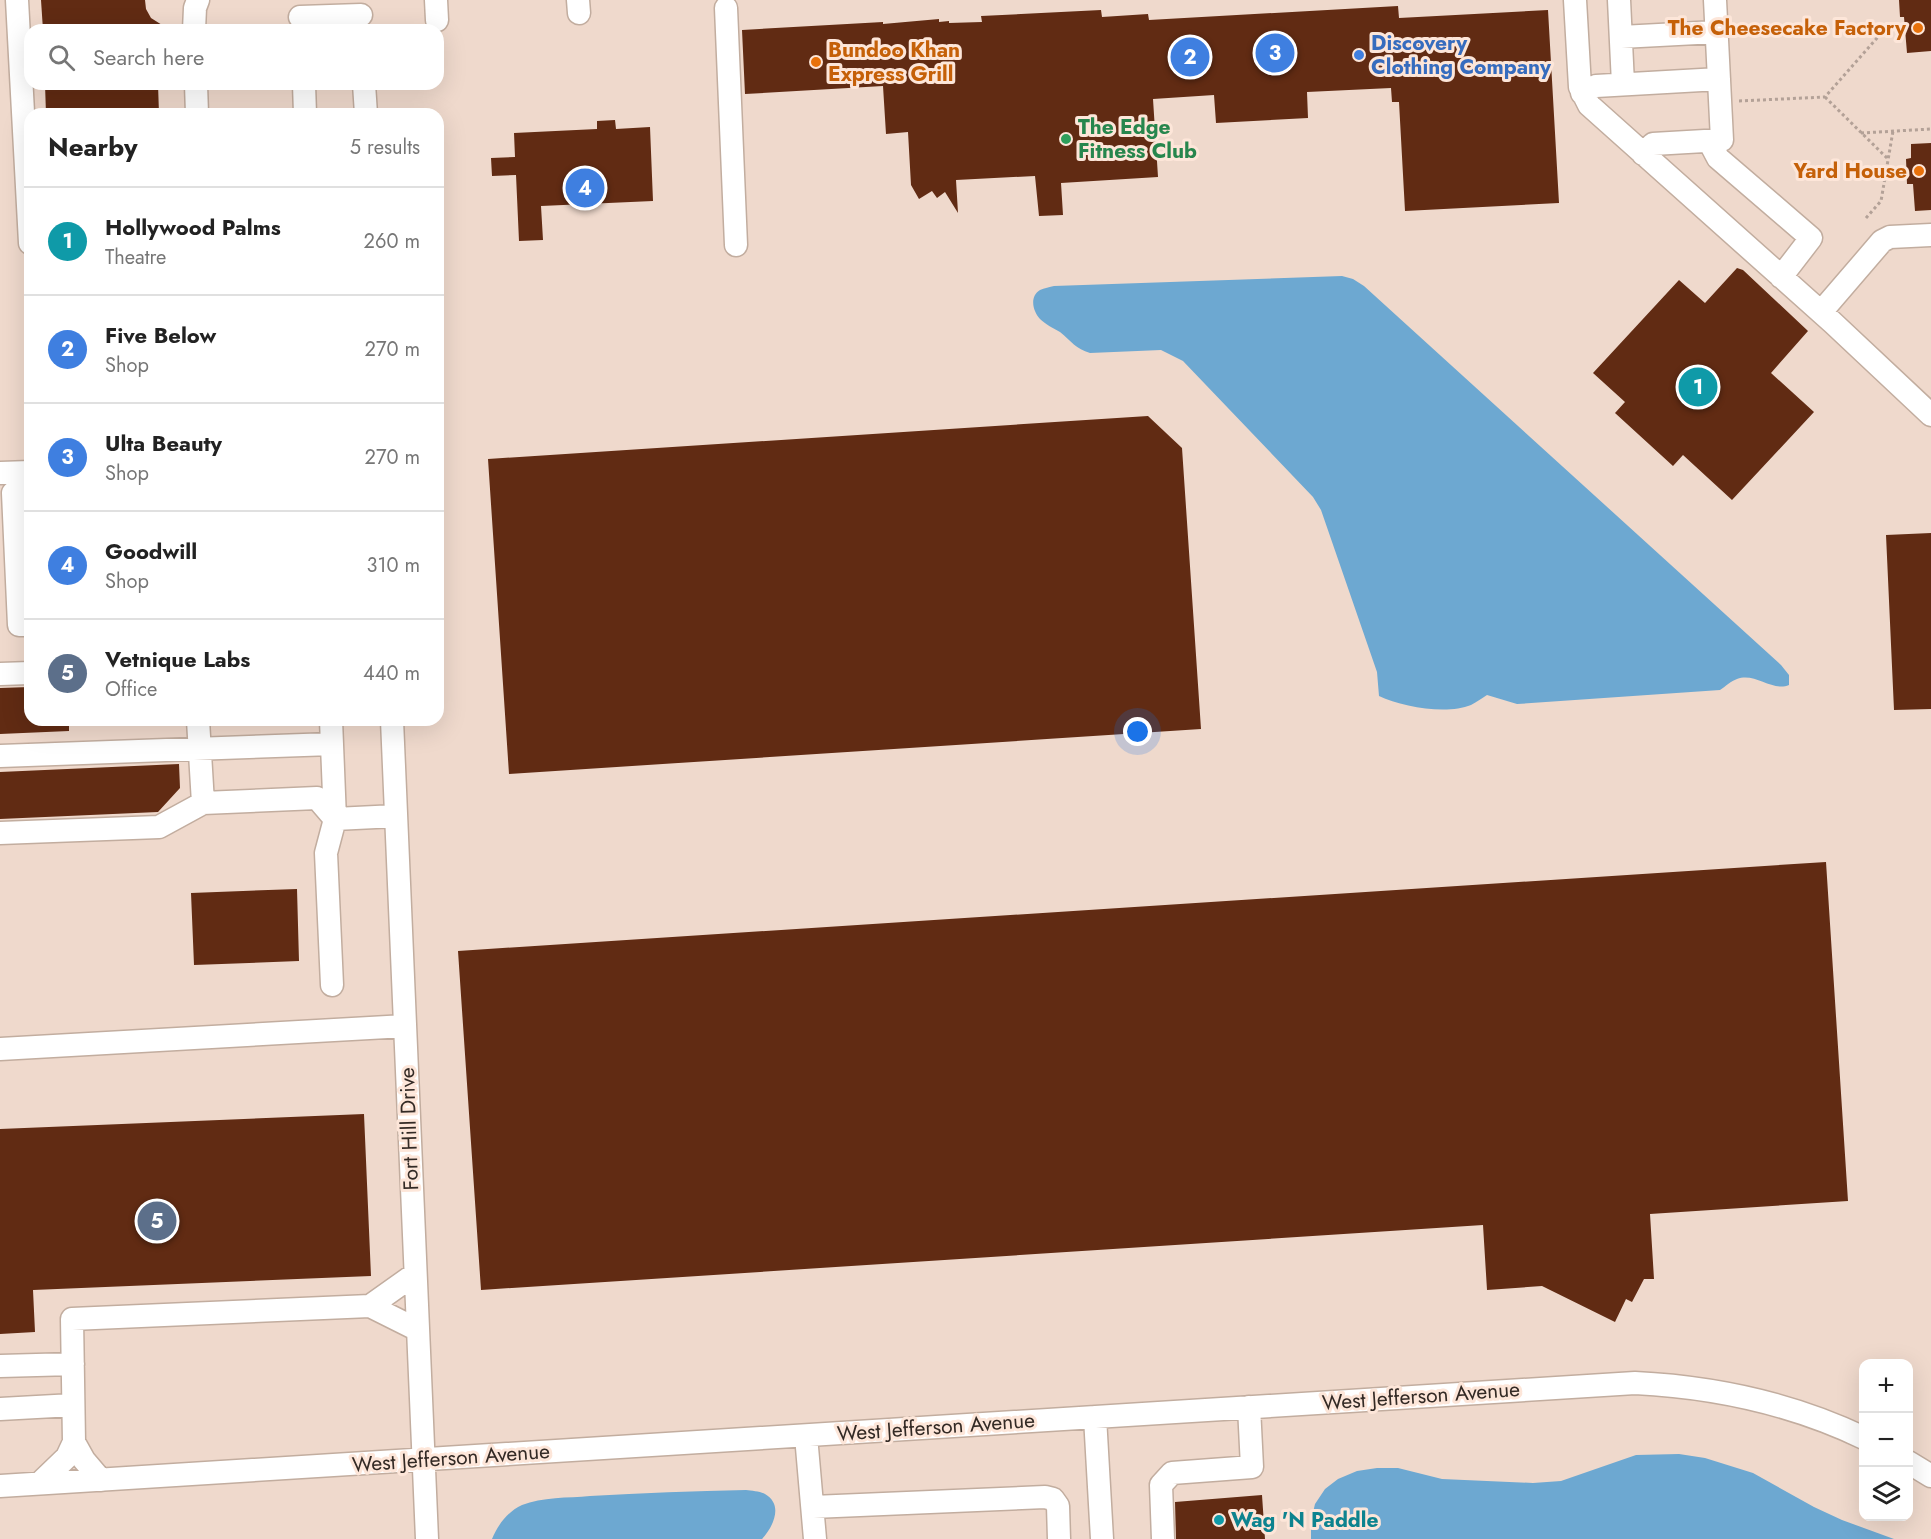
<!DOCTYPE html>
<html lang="en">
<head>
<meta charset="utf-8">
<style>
	body { margin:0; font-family:Jost,sans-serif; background:#f6f6f6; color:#222 }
	.controls { position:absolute; right:18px; bottom:18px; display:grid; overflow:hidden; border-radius:12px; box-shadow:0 6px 24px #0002 }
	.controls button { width:54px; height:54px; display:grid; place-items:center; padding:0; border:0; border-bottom:2px solid #e0e0e0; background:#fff; color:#222; font:30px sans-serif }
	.you { position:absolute; left:1138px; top:732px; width:21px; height:21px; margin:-15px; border:4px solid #fff; border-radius:50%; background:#1a73e8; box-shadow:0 0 0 9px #1a73e833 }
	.badge { display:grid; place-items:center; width:39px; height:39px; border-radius:50%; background:#b11f4c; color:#fff; font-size:20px; font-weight:700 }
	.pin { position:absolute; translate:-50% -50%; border:3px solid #fff; box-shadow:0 2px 6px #0006 }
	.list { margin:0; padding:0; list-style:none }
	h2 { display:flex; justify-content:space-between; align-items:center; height:78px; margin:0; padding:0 24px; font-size:26px }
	h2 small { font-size:20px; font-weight:400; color:#767676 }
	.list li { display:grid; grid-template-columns:39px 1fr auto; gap:18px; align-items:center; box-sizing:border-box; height:108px; padding:0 24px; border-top:2px solid #e0e0e0 }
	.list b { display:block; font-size:22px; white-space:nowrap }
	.list p { margin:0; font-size:20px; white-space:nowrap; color:#767676 }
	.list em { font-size:20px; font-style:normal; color:#767676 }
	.icon { flex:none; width:33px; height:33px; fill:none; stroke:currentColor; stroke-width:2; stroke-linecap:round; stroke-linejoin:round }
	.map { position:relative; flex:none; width:1931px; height:1539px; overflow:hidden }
	.search { position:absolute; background:#fff; box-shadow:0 6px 24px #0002; left:24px; top:24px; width:420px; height:66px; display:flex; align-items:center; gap:15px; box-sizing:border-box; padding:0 21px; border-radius:18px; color:#767676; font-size:22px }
	.panel { position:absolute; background:#fff; box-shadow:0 6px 24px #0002; left:24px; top:108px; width:420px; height:618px; border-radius:18px }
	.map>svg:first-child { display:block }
</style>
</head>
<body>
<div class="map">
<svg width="1931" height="1539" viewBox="0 0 1931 1539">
	<rect width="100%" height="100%" fill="#efd9cc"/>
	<path fill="#6da8d1" d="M1342,276L1353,279L1364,286L1781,665L1789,675V685C1772,692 1755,672 1737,679C1731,681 1726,686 1720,690L1517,704L1487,695C1482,698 1477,702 1471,705C1447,715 1402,707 1379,696L1377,672L1321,510L1313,497L1183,361L1161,350L1090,353C1076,349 1071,341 1060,332C1053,328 1045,324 1040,319C1033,311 1029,297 1040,290C1044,288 1050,287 1054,286Z
		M1679,1454L1705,1458L1753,1473L1814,1507L1842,1520L1894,1539H1311V1521L1315,1504L1325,1489L1338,1479L1357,1471L1377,1468H1398L1442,1479L1533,1483L1561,1481L1636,1455Z
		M746,1490C752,1491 760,1491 765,1494C784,1505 773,1527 762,1539H492C498,1525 507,1512 522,1505C542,1497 568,1498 590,1496C642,1493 694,1491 746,1490Z"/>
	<path fill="#612b13" d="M41,0H145L146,9L151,18L170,30H43Z
		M1899,0H1931V51L1907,53L1904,17H1900Z
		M1398,6L1399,18L1548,10L1559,203L1405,211L1399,102H1392L1391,88L1307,92L1308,118L1216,123L1214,95L1153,99L1158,177L1061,183L1063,215L1039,216L1035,176L956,180L958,213L945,192L937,198L932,191L919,199L911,185L908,132L886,134L883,86L745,94L742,30L883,22V24L939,19V22L949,21V23L982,22L981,16L1101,10L1102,17L1148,14L1149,20Z
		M45,84H158L159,114H46Z
		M615,120L616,129L650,127L653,201L541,206L543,240L519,241L516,175L492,176L491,158L515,157L514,133L597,129V121Z
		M1931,143V210L1915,211L1913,184H1907L1906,159L1911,158V144Z
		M1737,268L1743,270L1808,331L1771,373L1814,412L1732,500L1683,455L1673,466L1615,413L1625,402L1593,373L1679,280L1705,303Z
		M1148,416L1182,448L1201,729L509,774L488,459Z
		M1931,533V709L1894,710L1886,535Z
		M30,687V720H69V731L0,734V688Z
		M179,764L180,788L158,812L0,819V772Z
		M1826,862L1848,1201L1650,1214L1654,1279H1644L1632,1302L1626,1299L1615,1322L1542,1286L1487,1290L1483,1225L481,1290L458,951Z
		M297,889L299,961L194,965L191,893Z
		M364,1114L371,1276L33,1290L35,1332L0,1334V1129Z
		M1262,1495L1265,1539H1176L1175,1502Z"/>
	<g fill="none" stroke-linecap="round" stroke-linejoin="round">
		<defs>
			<path id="minor" d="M17,0L30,243
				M436,0L437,20
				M578,0L579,13
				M1575,0L1580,87L1589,105L1832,322L1931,415
				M1619,0L1623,84
				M726,8L736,245
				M300,17L361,15
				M194,30L195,8L198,0
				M1621,37L1716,32
				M196,84L197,114
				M304,84L305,114
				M364,84L366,114
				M1582,93L1596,86L1719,79
				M1709,141L1718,158L1811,238L1781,277
				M1643,154L1653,144L1722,140L1715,0
				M1821,312L1882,241L1890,237L1931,235
				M0,473L30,472
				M30,493H13L19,625H30
				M0,674L30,673
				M198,720L203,803
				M331,720L335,819L326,853L332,985
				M392,720L427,1539
				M0,756L332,744
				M0,833L159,827L203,803L317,798L335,819L396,816
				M0,1049L405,1026
				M370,1306L415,1274
				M0,1366L73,1364
				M0,1409L73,1405
				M1095,1417L1102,1539
				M806,1436L815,1539
				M74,1442L84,1460L101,1480
				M1908,1462L1931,1476
				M40,1483L67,1457L74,1442L72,1319L370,1306L418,1330
				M0,1486L1635,1383C1715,1387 1791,1403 1864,1438
				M813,1507L1045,1497L1053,1499L1058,1506L1059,1539
				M1163,1539L1161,1485L1172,1473L1252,1467L1249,1407"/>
		</defs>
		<use href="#minor" stroke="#c2ad9f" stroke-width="25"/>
		<path stroke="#b3a197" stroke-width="3" stroke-dasharray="3 3" stroke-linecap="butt" d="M1825,97L1887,158
			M1739,101L1825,97L1878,37L1884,35
			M1861,133L1931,129
			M1866,218L1881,201L1893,131"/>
		<use href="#minor" stroke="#fff" stroke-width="22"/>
	</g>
	<g fill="#e8710a" stroke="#fde6d9" stroke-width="2">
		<circle cx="1918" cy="28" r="6"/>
		<circle cx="816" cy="62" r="6"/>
		<circle cx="1919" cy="171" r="6"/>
	</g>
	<circle fill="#3f7fe0" stroke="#fde6d9" stroke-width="2" cx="1359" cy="55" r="6"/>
	<circle fill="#2e9e5b" stroke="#fde6d9" stroke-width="2" cx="1066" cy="139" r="6"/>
	<circle fill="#0f9aa8" stroke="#fde6d9" stroke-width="2" cx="1219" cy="1520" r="6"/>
	<g text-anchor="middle" stroke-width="6" stroke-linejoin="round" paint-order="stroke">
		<g font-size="21" font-weight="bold" fill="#c56008" stroke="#fde6d9" text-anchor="end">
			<text x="1906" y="35">The Cheesecake Factory</text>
			<text x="828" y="57" text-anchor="start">Bundoo Khan<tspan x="828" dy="24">Express Grill</tspan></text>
			<text x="1907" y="178">Yard House</text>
		</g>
		<g font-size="21" font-weight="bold" fill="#366cbe" stroke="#fde6d9" text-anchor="start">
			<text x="1371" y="50">Discovery<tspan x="1371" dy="24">Clothing Company</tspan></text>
		</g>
		<g font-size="21" font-weight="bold" fill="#27864d" stroke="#fde6d9" text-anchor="start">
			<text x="1078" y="134">The Edge<tspan x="1078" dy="24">Fitness Club</tspan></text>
		</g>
		<g font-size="21" fill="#332a25" stroke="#fde6d9">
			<text transform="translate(409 1129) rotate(-92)" y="7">Fort Hill Drive</text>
			<text transform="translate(1421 1396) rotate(-4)" y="7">West Jefferson Avenue</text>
			<text transform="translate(936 1427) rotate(-4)" y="7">West Jefferson Avenue</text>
			<text transform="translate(451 1458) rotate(-4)" y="7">West Jefferson Avenue</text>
		</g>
		<g font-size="21" font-weight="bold" fill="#0d838f" stroke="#fde6d9" text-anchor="start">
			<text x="1231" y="1527">Wag 'N Paddle</text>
		</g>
	</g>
</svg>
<div class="controls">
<button>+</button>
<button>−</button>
<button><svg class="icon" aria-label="layers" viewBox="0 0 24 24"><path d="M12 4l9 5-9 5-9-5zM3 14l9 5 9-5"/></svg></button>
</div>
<div class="you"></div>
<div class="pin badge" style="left:1698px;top:387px;background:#0f9aa8">1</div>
<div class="pin badge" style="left:1190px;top:57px;background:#3f7fe0">2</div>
<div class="pin badge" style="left:1275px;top:53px;background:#3f7fe0">3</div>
<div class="pin badge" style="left:585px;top:188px;background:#3f7fe0">4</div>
<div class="pin badge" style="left:157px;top:1221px;background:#5c6f8a">5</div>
<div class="search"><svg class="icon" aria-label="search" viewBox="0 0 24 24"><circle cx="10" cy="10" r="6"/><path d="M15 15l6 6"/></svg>Search here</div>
<section class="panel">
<h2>Nearby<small>5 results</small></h2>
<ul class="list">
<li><span class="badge" style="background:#0f9aa8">1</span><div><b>Hollywood Palms</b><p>Theatre</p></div><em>260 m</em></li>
<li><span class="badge" style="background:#3f7fe0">2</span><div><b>Five Below</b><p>Shop</p></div><em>270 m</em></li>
<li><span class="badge" style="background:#3f7fe0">3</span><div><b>Ulta Beauty</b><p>Shop</p></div><em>270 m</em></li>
<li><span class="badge" style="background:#3f7fe0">4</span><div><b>Goodwill</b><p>Shop</p></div><em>310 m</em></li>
<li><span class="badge" style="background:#5c6f8a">5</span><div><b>Vetnique Labs</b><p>Office</p></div><em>440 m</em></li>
</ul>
</section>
</div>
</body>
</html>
